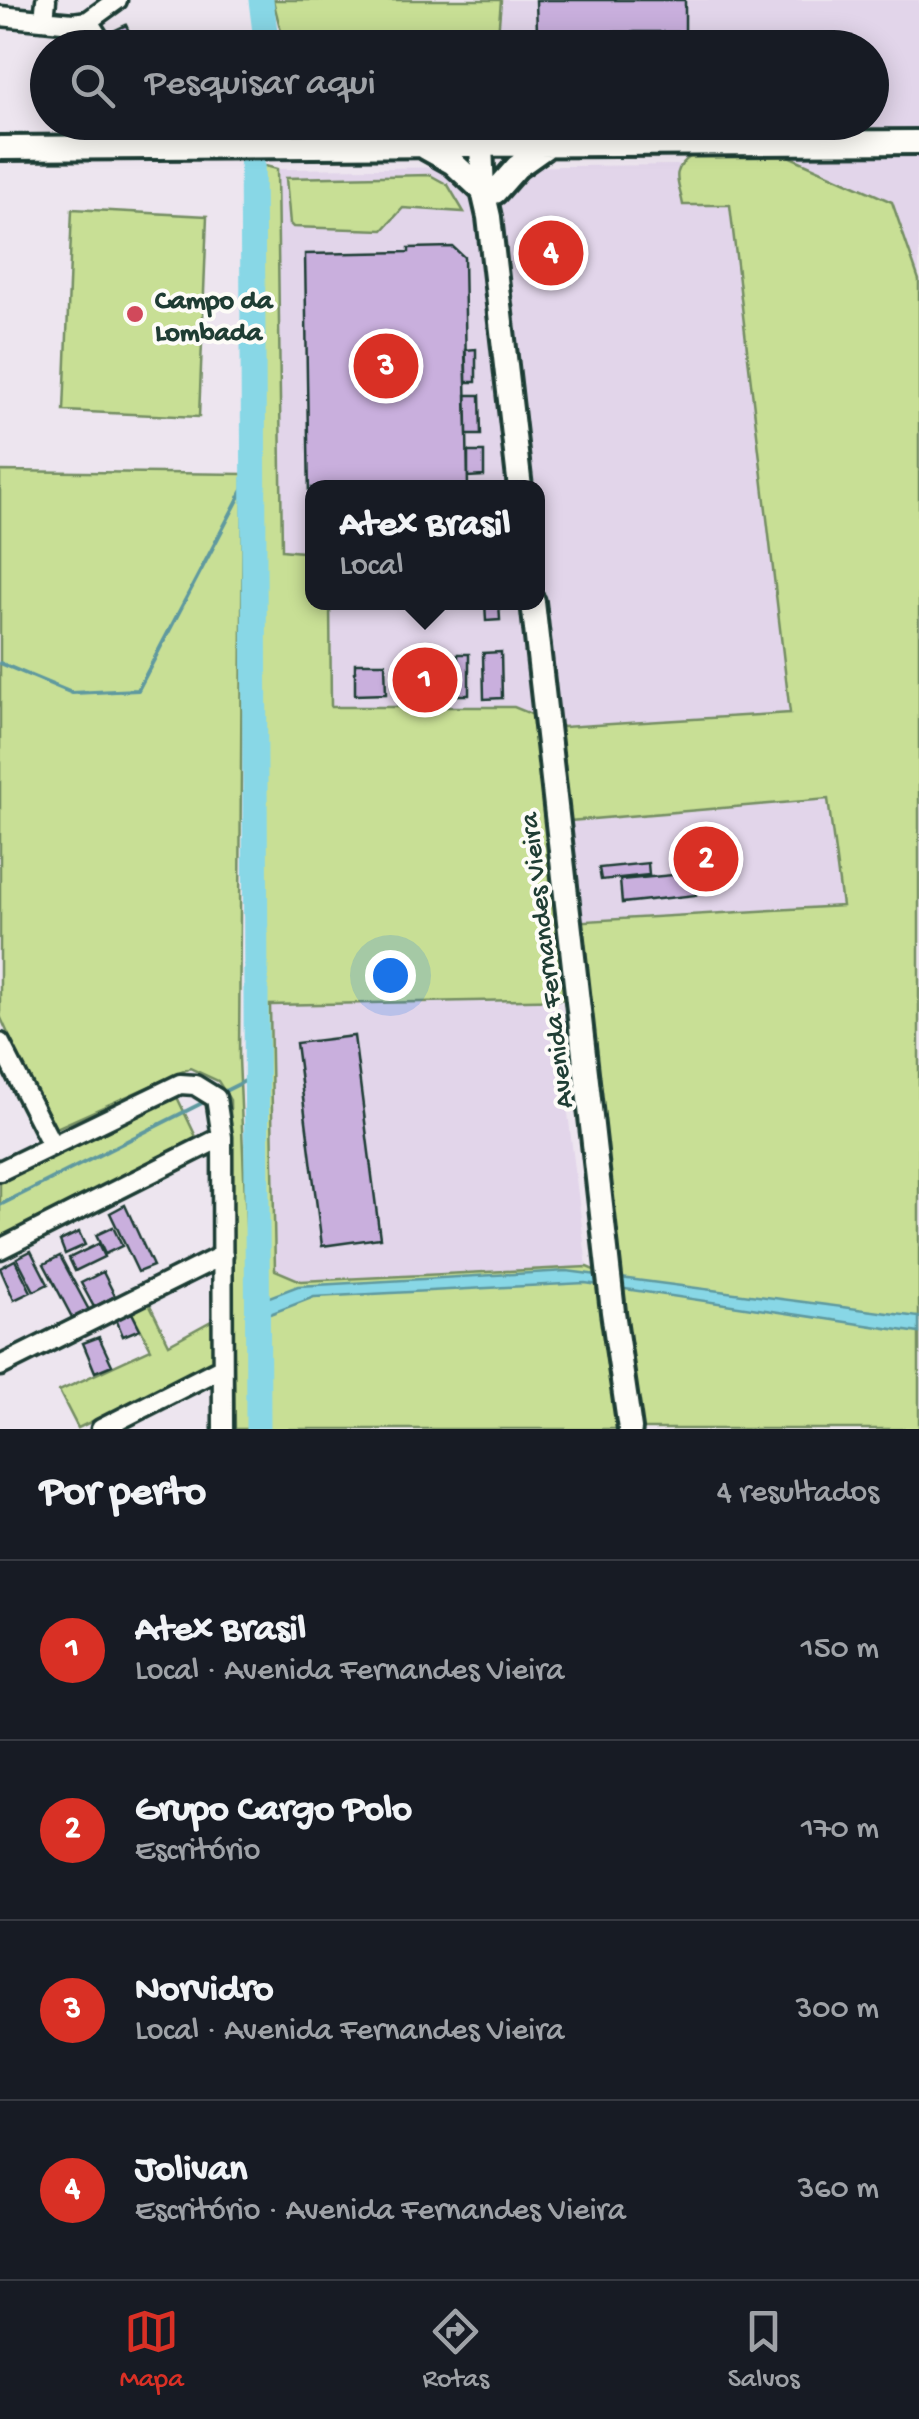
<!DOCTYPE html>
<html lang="pt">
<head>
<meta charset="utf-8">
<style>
	body { margin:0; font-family:"Gochi Hand",sans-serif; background:#20242c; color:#f1f3f6 }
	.you { position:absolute; left:390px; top:975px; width:35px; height:35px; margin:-25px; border:8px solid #fff; border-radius:50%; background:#1a73e8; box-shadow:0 0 0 15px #1a73e833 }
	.badge { display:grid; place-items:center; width:65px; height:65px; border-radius:50%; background:#d93025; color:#fff; font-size:32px; font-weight:700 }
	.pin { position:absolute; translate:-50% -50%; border:5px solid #fff; box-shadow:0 2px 10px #0006 }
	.popup { position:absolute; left:305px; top:480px; width:240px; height:130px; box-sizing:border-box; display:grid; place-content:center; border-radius:20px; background:#171b24; filter:drop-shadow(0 2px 8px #0005); font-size:32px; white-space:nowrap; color:#9ea1a6 }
	.popup b { font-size:38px; color:#f1f3f6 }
	.popup::after { content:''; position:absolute; left:50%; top:100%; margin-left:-20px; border:20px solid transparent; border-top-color:#171b24 }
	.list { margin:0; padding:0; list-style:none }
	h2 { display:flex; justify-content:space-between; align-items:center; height:130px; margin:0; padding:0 40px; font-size:42px }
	h2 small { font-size:32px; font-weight:400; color:#9ea1a6 }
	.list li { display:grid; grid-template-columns:65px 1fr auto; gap:30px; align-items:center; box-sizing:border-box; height:180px; padding:0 40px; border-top:2px solid #363941 }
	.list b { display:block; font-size:38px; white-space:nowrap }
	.list p { margin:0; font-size:32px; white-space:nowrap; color:#9ea1a6 }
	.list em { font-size:32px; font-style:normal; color:#9ea1a6 }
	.icon { flex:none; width:55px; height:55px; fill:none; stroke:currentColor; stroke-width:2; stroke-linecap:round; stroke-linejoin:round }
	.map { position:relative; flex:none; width:919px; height:1429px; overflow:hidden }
	.search { position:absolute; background:#171b24; box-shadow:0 5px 25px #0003; left:30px; right:30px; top:30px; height:110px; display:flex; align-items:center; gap:25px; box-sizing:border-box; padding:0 35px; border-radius:55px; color:#9ea1a6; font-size:38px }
	.sheet { height:850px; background:#171b24 }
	nav { display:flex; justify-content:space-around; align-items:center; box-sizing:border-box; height:140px; border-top:2px solid #363941; background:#171b24; font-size:28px; color:#9ea1a6 }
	nav a { display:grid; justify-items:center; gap:5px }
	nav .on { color:#d93025 }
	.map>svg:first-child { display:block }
</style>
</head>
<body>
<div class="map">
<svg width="919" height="1429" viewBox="0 0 919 1429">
	<rect width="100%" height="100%" fill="#ede5ef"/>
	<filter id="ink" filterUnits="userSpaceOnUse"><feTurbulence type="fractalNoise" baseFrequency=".01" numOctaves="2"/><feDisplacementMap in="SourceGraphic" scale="20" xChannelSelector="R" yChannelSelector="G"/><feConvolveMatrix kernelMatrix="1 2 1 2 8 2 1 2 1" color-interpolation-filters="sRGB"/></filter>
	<g filter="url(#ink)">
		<path fill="#e2d5ea" d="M501,0H919V280L892,202L730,131V123L872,122V48H497Z
			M679,165L730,204L790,713L829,799L843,906L579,922L563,727L514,707L331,708L330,603L538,602V488H312V553L282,551L277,169Z
			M554,1000L587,1267L301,1281L275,1270L269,1005Z"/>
		<path fill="#c8df95" stroke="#748e64" stroke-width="2.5" fill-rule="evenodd" d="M273,0H501L497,47H285Z
			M786,155L892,202L919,280V1429H258L250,162L277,169L282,550L312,553V602L330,603L331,707H514L563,727L790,713L730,205H683C679,182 669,172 691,156ZM828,799L842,906L569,922L558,822ZM578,999L608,1276L587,1267L301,1281L275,1270L270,1005Z
			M430,175L448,185L464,212L403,208L383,230L293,227L290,224L286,178Z
			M72,209L207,216L199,417L64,411Z
			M0,471L243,474L239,1058L250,1316V1429H235L230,1100L218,1081L190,1068L52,1130L0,1016Z
			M177,1097L198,1141L0,1237V1183Z
			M149,1303L169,1344L215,1319L213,1364L78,1428L59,1391L151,1349L132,1313Z"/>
		<path fill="#88d7e6" stroke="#5e999f" stroke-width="2.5" d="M567,1271L919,1317V1333L585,1283L314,1297L257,1319L256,1302L298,1286Z"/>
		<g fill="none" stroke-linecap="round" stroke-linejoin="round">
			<path stroke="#5e999f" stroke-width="4" d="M0,663L72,693L138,690L253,471
				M225,1091L255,1076
				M0,1205L206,1101"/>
			<path stroke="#88d7e6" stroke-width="25" d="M261,0L267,48
				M252,122L258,1429"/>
		</g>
		<path fill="#c9afdd" stroke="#1f3d34" stroke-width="2.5" d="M536,0H685V32H537Z
			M126,25L131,36L112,45L107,34Z
			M572,242L574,260L530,264L529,246Z
			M453,247L464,257L468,488H312V499H309L305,254L409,252V248Z
			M476,349V382H466L465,350Z
			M466,395H480L481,435H467Z
			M468,452H484V476L468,477Z
			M485,602H499L500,620L486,621Z
			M501,652L502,698L484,699L483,653Z
			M458,654H469V695H458Z
			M355,663H385L386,694L355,695Z
			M453,663V696H397V664Z
			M648,863L649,875L601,880L599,868Z
			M694,873L696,895L622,903L620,880Z
			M354,1036L380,1238L322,1246L296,1043Z
			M125,1205L153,1266L138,1272L110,1213Z
			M113,1227L122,1246L105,1254L96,1235Z
			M79,1232L85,1245L65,1254L60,1241Z
			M98,1244L104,1257L75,1271L69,1258Z
			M31,1251L48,1284L34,1291L17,1258Z
			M60,1256L90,1312L74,1321L44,1264Z
			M15,1260L31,1292L14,1300L0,1268Z
			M103,1272L115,1296L94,1307L81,1283Z
			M132,1313L140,1329L123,1336L116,1319Z
			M99,1337L112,1365L95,1372L83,1343Z"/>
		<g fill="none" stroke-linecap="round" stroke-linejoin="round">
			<defs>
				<path id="minor" d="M0,16L73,23L88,21
					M44,20L46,0
					M88,21L117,0
					M88,21L105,48
					M149,122L161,149
					M0,1043L52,1145
					M0,1171L180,1084L195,1085L216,1098L222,1137L223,1429
					M0,1249L222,1137
					M0,1366L223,1255
					M101,1429L221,1368"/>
				<path id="secondary" d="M481,145L483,191L489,217L520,488
					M0,148L919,142
					M426,148L453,163L483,191
					M495,192L517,167L548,145
					M533,602L613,1312L630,1429"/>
			</defs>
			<use href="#minor" stroke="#1f3d34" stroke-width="25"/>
			<use href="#secondary" stroke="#1f3d34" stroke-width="30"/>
			<use href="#minor" stroke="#fdfcf7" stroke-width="18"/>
			<use href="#secondary" stroke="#fdfcf7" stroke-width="22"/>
		</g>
	</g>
	<circle fill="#d1495b" stroke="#fdfcf7" stroke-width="4" cx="135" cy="314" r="10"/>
	<g text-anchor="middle" stroke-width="8" stroke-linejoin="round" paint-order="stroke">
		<g font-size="28" font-weight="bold" fill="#1f3d34" stroke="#fdfcf7" text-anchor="start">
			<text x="155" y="308">Campo da<tspan x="155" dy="32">Lombada</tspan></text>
		</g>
		<g font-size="28" fill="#1f3d34" stroke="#fdfcf7">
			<text transform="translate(544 961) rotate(-97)" y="10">Avenida Fernandes Vieira</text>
		</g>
	</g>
</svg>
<div class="you"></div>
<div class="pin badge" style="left:425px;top:680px">1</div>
<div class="popup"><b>Atex Brasil</b>Local</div>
<div class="pin badge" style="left:706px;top:859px">2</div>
<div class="pin badge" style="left:386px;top:366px">3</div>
<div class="pin badge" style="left:551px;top:253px">4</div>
<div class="search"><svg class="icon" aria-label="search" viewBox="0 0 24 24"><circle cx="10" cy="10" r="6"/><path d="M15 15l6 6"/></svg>Pesquisar aqui</div>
</div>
<section class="sheet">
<h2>Por perto<small>4 resultados</small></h2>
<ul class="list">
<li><span class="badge">1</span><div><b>Atex Brasil</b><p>Local · Avenida Fernandes Vieira</p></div><em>150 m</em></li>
<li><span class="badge">2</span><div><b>Grupo Cargo Polo</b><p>Escritório</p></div><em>170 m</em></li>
<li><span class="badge">3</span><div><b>Norvidro</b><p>Local · Avenida Fernandes Vieira</p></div><em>300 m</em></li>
<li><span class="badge">4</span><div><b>Jolivan</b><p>Escritório · Avenida Fernandes Vieira</p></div><em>360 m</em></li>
</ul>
</section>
<nav>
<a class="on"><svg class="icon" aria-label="map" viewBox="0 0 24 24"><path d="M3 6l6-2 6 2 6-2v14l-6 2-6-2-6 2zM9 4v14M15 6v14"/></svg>Mapa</a>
<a><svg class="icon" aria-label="directions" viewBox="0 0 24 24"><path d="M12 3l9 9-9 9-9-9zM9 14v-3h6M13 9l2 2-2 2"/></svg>Rotas</a>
<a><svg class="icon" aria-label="saved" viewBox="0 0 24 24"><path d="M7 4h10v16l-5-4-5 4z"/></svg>Salvos</a>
</nav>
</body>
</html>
